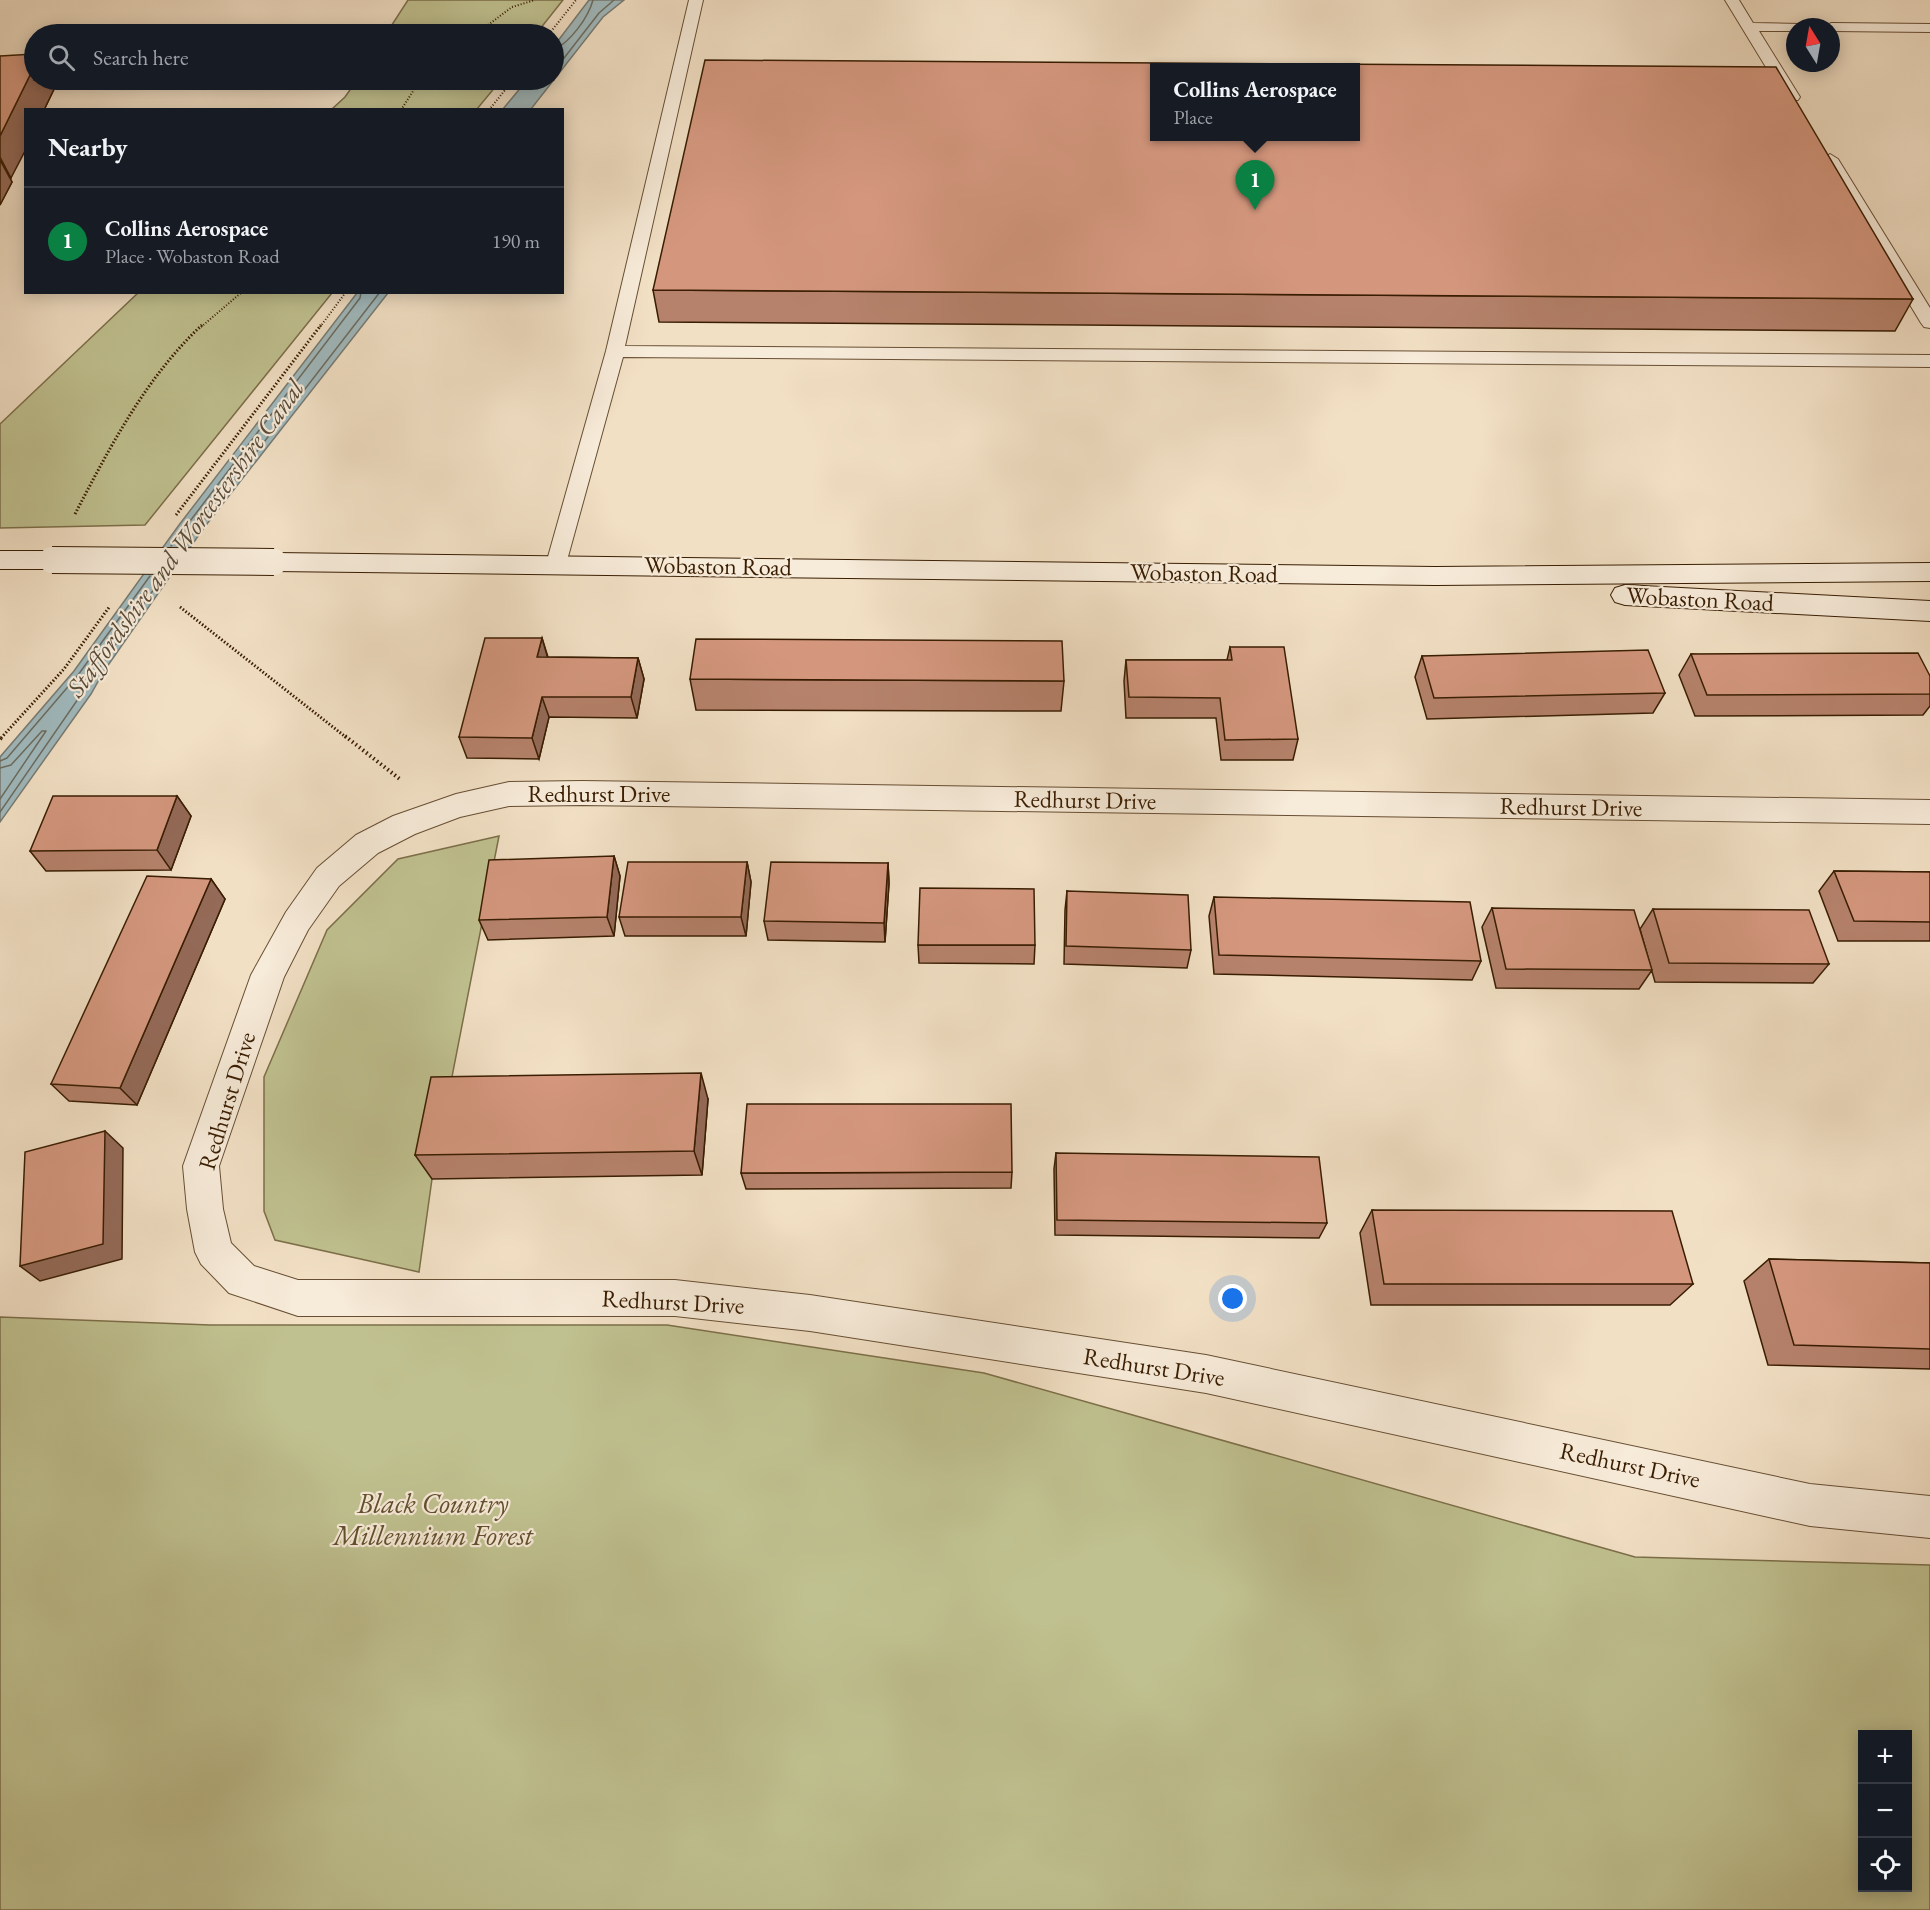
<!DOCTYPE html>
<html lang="en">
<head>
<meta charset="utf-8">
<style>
	body { margin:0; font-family:"EB Garamond",serif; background:#242831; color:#f1f3f6 }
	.controls { position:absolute; right:18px; bottom:18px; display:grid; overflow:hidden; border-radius:0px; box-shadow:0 3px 15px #0003 }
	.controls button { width:54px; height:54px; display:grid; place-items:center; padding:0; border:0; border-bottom:2px solid #363941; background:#171b24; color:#f1f3f6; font:30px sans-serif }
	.compass { position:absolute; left:1786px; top:18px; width:54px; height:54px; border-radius:50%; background:#171b24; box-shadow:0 3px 15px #0003; rotate:349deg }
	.you { position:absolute; left:1233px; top:1299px; width:21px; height:21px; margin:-15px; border:4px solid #fff; border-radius:50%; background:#1a73e8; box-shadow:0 0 0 9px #1a73e833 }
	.badge { display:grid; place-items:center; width:39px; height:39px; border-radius:50%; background:#0b8043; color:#fff; font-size:20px; font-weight:700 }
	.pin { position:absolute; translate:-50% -50px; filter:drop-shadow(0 2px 3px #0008) }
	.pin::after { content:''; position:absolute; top:32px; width:21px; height:18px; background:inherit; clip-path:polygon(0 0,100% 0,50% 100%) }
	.popup { position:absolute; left:1150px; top:63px; width:210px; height:78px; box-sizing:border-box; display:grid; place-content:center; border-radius:0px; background:#171b24; filter:drop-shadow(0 2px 4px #0005); font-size:20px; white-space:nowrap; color:#9ea1a6 }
	.popup b { font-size:22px; color:#f1f3f6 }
	.popup::after { content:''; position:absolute; left:50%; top:100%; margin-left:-12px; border:12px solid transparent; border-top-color:#171b24 }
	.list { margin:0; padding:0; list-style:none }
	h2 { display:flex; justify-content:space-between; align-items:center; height:78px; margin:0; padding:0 24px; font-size:26px }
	h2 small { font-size:20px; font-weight:400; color:#9ea1a6 }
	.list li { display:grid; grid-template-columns:39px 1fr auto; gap:18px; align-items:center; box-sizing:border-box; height:108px; padding:0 24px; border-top:2px solid #363941 }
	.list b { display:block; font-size:22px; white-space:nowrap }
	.list p { margin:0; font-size:20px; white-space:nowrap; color:#9ea1a6 }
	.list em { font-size:20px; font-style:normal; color:#9ea1a6 }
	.icon { flex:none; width:33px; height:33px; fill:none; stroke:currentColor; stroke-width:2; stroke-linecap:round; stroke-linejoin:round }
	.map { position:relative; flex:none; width:1930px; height:1910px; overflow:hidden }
	.search { position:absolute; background:#171b24; box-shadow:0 3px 15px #0003; left:24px; top:24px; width:540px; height:66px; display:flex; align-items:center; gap:15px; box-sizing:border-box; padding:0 21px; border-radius:33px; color:#9ea1a6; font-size:22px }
	.panel { position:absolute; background:#171b24; box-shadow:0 3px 15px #0003; left:24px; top:108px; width:540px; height:186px; border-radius:0px }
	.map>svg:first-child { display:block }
</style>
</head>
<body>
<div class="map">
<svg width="1930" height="1910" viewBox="0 0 1930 1910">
	<rect width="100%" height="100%" fill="#f2e0c5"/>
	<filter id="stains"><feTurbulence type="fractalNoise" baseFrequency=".00333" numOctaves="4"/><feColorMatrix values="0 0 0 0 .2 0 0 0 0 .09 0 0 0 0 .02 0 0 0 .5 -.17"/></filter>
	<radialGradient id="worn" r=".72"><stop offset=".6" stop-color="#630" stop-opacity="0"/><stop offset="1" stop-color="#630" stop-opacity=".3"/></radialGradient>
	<path fill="#c0c190" stroke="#7c6f49" stroke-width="1.5" fill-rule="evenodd" d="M408,0H563L536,34H386Z
		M357,80H501L477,109H332L345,97Z
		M139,292L332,293L145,525L0,528V424Z
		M499,836L432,1179L419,1272L275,1240L264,1211V1077L327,930L398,859Z
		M0,1317L210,1325H667L984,1373L1635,1557L1930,1565V1910H0ZM1862,1734H1908V1888H1862Z"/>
	<path fill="#a0babf" stroke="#777b73" stroke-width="1.5" d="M589,0H624L603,17L531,109H503L527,80H554V46Z
		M357,293H388L203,529L104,671L91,694L0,822V757L74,671L179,525Z"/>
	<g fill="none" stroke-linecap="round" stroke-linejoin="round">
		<path stroke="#6c6c60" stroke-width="1.5" d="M554,50C571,41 588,18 593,0
			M554,71L599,13L614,0
			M171,546L360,298L361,292
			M183,547L380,292
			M0,761L7,758L78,675L150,576
			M0,768L11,765L42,731H46L0,799
			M0,812L163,576"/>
		<defs>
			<path id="lane" d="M689,0H703L625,346L1930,355V367L623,357L566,564L563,569L556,571L549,569L546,564L606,351Z
				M1725,0H1739L1753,23L1800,24L1802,27H1795V31H1759L1800,97L1798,100H1786Z
				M1831,23L1930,24V32L1831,31V27H1824Z
				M1830,154L1838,159L1930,308V328L1924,327L1921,323L1822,159Z"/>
			<path id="street" d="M582,781L1930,800V824L582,805L509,806L460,817L415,834L378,853L339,886L308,930L284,977L219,1166L223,1209L231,1243L254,1266L298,1280H675L810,1295L1206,1355L1810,1484L1930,1496V1538L1810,1526L1206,1393L810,1331L675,1316H298L229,1293L201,1264L195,1252L187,1209L183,1166L251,975L286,912L317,868L356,835L393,816L456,794L509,782Z"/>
			<path id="secondary" d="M0,551H52L62,553L66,560L62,567L52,569H0Z
				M274,553L1435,567L1930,563V581L1435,585L274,571L264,569L260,562L264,555Z
				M1625,585L1930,601V621L1625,605L1615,602L1611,595L1615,588Z"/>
		</defs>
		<use href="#lane" stroke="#674e33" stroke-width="2"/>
		<use href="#street" stroke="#674e33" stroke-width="2"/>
		<use href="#secondary" stroke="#391d02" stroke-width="2"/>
		<path stroke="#391d02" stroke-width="2" stroke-dasharray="1 2" stroke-linecap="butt" d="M476,34L512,7L535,0
			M549,34L576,0
			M401,110L415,88L424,80
			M489,110L513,80
			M201,327L242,292
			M320,327L346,292"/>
		<path stroke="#391d02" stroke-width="3" stroke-dasharray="1.5 2" stroke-linecap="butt" d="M75,514C110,447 146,377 202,325
			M176,515L321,325
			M180,607L347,738
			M1,738L64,669L110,606"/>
		<path stroke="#391d02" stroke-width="4" stroke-dasharray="1.5 3" stroke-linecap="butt" d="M345,736L401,780
			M0,739L3,736"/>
		<use href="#lane" fill="#f7ebd9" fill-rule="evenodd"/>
		<use href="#street" fill="#f7ebd9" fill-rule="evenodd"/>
		<use href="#secondary" fill="#f7ebd9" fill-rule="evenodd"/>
		<defs>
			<path id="secondary-bridge" d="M52,560L274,562"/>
		</defs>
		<use href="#secondary-bridge" stroke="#391d02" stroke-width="28" stroke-linecap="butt"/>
		<use href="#secondary-bridge" stroke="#f7ebd9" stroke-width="26"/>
	</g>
	<path fill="#b6826c" stroke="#391d02" stroke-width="1.5" d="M0,56L34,80H54L56,85L44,110H26L11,178H10L12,182L0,205Z
		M653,290L1913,299L1895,331L659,322Z
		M542,638L548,657L638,658L644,679L637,718L549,717L539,759L467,758L459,737Z
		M1230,647L1298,739L1293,760H1221L1216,718H1126L1124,681L1126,660H1227Z
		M1691,654L1930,676V706L1923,715L1695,716L1679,675Z
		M1422,656L1665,693L1653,713L1427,719L1415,677Z
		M690,679L1064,681L1061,711L696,710Z
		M177,796L191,816L171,870L46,871L30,851Z
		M614,856L620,876L614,936L488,940L479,920Z
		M747,862L751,882L746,936H625L619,917Z
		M888,863L889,883L885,942L768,940L764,921Z
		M1834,871L1930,872V941H1838L1819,891Z
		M211,879L225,899L137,1105L69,1101L51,1084Z
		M1067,891L1191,950L1187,968L1064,964L1065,910Z
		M1214,897L1481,961L1472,980L1214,974L1209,916Z
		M1492,908L1652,970L1639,989L1496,988L1482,927Z
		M1653,909L1829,964L1813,983L1655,982L1640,929Z
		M918,945H1035L1034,964L919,963Z
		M708,1099L702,1175L432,1179L415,1155Z
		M1056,1153L1327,1223L1319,1238L1055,1235L1054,1169Z
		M1012,1172L1011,1188L746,1189L741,1173Z
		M1372,1210L1693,1284L1670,1305H1371L1360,1233Z
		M1769,1259L1930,1263V1369L1768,1365L1744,1281Z"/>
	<path fill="#946a58" stroke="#391d02" stroke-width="1.5" d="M34,67V80H54L56,85L44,110H26V149L11,178L0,157V136Z
		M0,160L12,182L0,205Z
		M542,638L548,659L537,657Z
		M638,658L644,679L637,718L631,697Z
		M542,697L549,717L539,759L532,738Z
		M177,796L191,816L171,870L157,850Z
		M614,856L620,876L614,936L607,917Z
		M747,862L751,882L746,936L741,917Z
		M888,863L889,883L885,942L884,923Z
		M211,879L225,899L137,1105L120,1088Z
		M701,1073L708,1099L702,1175L694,1151Z
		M105,1131L123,1148L122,1259L40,1281L20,1266Z"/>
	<path fill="#d4977e" stroke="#391d02" stroke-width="1.5" fill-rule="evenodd" d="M34,54V67L0,136V56Z
		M705,60L1776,67L1913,299L653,290ZM1155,68H1356V136H1155Z
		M485,638H542L537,657L638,658L631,697H542L532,738L459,737Z
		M696,639L1062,641L1064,681L690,679Z
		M1230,647H1284L1298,739L1225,740L1220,698L1129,697L1126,660H1232Z
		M1648,650L1665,693L1434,698L1422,656Z
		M1918,653L1930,676V694L1707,695L1691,654Z
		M53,796H177L157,850L30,851Z
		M614,856L607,917L479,920L489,860Z
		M628,862H747L741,917H619Z
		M771,862L888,863L884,923L764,921Z
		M1834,871L1930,872V922L1854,921Z
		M147,876L211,879L120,1088L51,1084Z
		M920,888L1034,889L1035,945H918Z
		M1067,891L1188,895L1191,950L1066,946Z
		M1214,897L1470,902L1481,961L1219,955Z
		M1492,908L1634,910L1652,970L1506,969Z
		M1653,909L1809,910L1829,964L1669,963Z
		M701,1073L694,1151L415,1155L431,1077Z
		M747,1104H1011L1012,1172L741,1173Z
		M105,1131L103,1244L20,1266L25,1152Z
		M1056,1153L1319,1157L1327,1223L1057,1220Z
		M1372,1210L1672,1211L1693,1284H1384Z
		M1769,1259L1930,1263V1349L1794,1345Z"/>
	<g text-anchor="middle" stroke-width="4.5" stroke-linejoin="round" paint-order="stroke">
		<g font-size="24" fill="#391d02" stroke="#f7ebd9">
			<text transform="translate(718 566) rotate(1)" y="8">Wobaston Road</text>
			<text transform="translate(1204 573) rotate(1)" y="8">Wobaston Road</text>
			<text transform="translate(1700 599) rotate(3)" y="8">Wobaston Road</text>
			<text x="599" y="802">Redhurst Drive</text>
			<text transform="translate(1085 800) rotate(1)" y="8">Redhurst Drive</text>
			<text transform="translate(1571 807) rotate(1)" y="8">Redhurst Drive</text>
			<text transform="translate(227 1101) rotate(-73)" y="8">Redhurst Drive</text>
			<text transform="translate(673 1302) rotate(3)" y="8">Redhurst Drive</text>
			<text transform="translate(1154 1367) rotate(9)" y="8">Redhurst Drive</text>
			<text transform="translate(1630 1465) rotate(12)" y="8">Redhurst Drive</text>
		</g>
		<g font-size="26" font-style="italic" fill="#584c3b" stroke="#f7ebd9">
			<text transform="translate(185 538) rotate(-54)" y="9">Staffordshire and Worcestershire Canal</text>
		</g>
		<g font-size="28" font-style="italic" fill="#624e2d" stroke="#f7ebd9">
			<text x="433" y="1513">Black Country<tspan x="433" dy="32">Millennium Forest</tspan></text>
		</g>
	</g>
	<rect width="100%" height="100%" filter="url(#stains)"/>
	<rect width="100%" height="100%" fill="url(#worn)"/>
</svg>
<div class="controls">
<button>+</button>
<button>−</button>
<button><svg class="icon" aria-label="locate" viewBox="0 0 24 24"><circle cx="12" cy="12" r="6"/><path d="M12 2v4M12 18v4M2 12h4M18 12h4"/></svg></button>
</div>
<svg class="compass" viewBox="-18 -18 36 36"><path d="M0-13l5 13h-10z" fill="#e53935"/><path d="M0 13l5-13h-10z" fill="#9ea1a6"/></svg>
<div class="you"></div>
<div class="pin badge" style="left:1255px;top:210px">1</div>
<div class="popup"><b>Collins Aerospace</b>Place</div>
<div class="search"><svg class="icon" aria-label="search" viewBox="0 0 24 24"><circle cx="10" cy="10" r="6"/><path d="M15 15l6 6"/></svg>Search here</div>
<section class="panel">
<h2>Nearby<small></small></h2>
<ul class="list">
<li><span class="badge">1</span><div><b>Collins Aerospace</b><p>Place · Wobaston Road</p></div><em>190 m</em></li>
</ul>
</section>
</div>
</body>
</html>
